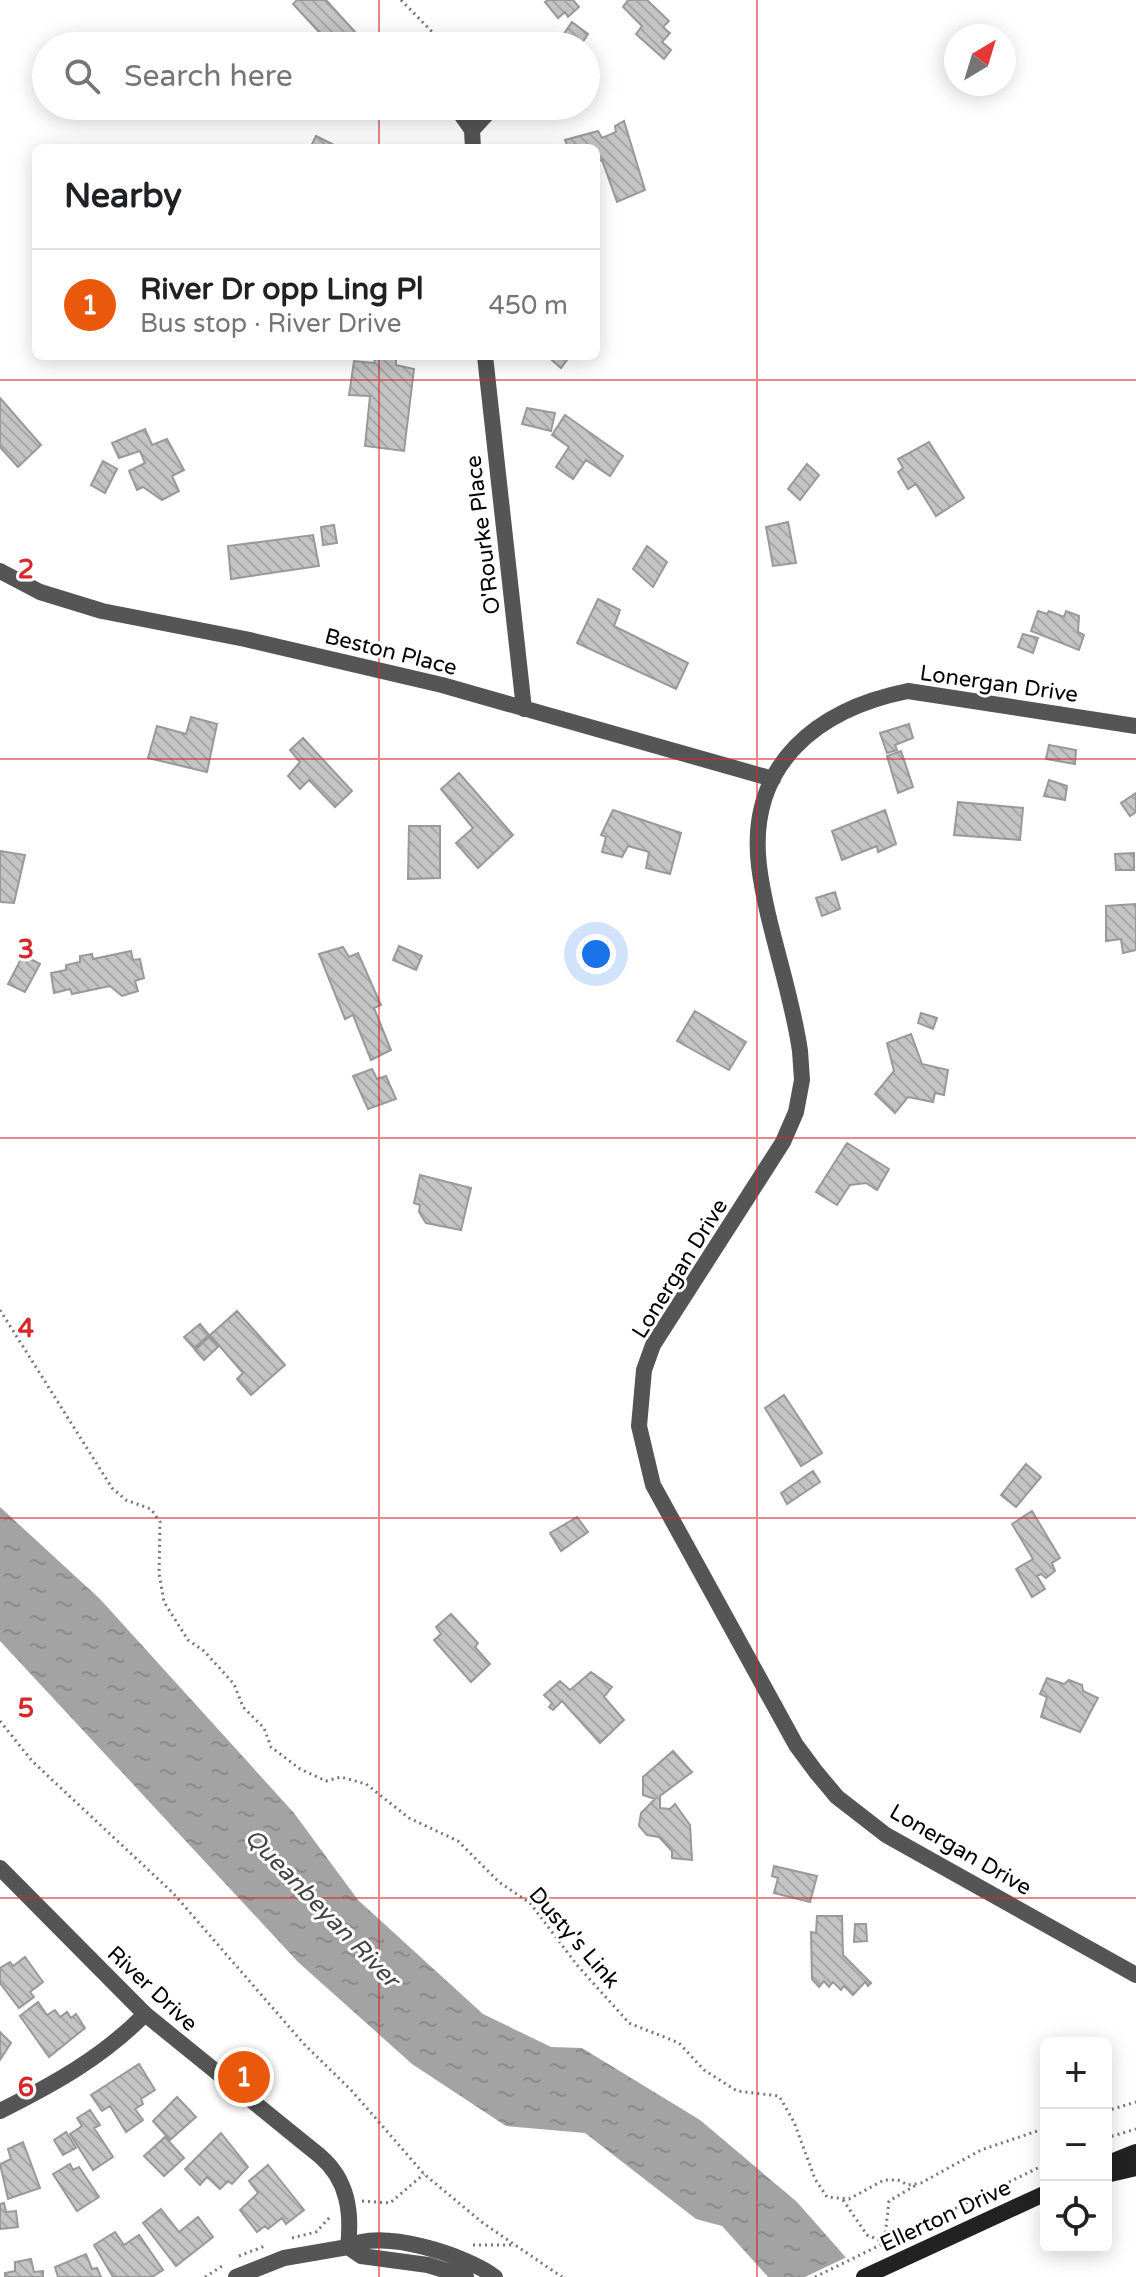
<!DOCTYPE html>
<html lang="en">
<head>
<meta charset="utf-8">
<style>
	body { margin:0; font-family:"Varela Round",sans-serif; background:#f2f2f2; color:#202124 }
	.controls { position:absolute; right:24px; bottom:24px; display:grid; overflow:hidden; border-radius:12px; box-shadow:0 4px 20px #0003 }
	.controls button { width:72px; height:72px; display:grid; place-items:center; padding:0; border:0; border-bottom:2px solid #e0e0e0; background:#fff; color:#202124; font:40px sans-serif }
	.compass { position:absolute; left:944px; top:24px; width:72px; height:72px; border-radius:50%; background:#fff; box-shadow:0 4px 20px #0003; rotate:38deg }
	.you { position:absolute; left:596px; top:954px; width:28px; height:28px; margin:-20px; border:6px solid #fff; border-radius:50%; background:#1a73e8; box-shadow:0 0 0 12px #1a73e833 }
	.badge { display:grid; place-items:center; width:52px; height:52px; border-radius:50%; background:#ea580c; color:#fff; font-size:26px; font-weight:700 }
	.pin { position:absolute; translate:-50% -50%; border:4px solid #fff; box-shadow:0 2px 8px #0006 }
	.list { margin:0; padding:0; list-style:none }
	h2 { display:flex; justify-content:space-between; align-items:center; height:104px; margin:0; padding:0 32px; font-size:34px }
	h2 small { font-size:26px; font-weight:400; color:#757577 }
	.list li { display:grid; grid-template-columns:52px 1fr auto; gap:24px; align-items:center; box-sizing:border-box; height:112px; padding:0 32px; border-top:2px solid #e0e0e0 }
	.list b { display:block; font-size:30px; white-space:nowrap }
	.list p { margin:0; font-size:26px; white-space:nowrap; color:#757577 }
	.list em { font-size:26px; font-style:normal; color:#757577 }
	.icon { flex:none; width:44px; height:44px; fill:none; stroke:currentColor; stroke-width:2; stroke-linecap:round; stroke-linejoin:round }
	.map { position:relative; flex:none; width:1136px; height:2277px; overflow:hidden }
	.search { position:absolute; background:#fff; box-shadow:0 4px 20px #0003; left:32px; top:32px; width:568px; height:88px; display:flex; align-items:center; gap:20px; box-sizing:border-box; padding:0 28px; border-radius:44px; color:#757577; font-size:30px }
	.panel { position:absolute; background:#fff; box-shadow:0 4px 20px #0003; left:32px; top:144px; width:568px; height:216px; border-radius:12px }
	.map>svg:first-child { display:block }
</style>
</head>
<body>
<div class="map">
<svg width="1136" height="2277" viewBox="0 0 1136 2277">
	<defs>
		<pattern id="water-ripples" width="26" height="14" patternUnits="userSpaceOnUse" patternTransform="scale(2)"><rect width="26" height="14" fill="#a3a3a3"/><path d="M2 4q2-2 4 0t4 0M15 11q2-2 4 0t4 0" fill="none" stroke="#8b8b8b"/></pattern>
		<pattern id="building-back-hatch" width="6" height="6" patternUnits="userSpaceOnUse" patternTransform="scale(2)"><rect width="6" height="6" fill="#c4c4c4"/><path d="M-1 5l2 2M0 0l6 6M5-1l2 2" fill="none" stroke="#a7a7a7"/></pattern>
	</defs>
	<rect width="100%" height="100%" fill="#fff"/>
	<path fill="url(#water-ripples)" d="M0,1507L100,1599L294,1813L358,1900L483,2014L551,2047L582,2048L700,2120L797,2202L863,2277H768L722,2226L696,2219L585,2133L506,2126L412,2064L298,1962L0,1641Z"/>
	<path fill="#fff" d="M849,2256L867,2277H805Z"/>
	<path fill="url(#building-back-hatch)" stroke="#999" stroke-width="2" d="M297,0H326L356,33L342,46H332L293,4Z
		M548,0H573L579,7L568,17L565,12L558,18L545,2Z
		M647,0L669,21L663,27L670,33L662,42L671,50L664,59L636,34L642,26L623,7L628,0Z
		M572,22L588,34L580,46L563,35Z
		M624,121L645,190L617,202L602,160L596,162V148H568L565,140L598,131L602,138L616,132L615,126Z
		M316,136L340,148H310Z
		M376,356H396V365L414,369L404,451L365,446L370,396L349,395L354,361L374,363Z
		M547,356H570L561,368Z
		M0,398L41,445L18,467L0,447Z
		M527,408L555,413L551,431L522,424Z
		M565,415L623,456L610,476L586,460L573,479L556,467L569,447L552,435Z
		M145,429L152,445L167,439L184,470L172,476L179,491L162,500L143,487L137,490L129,471L145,463L140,451L119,458L112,443Z
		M929,442L964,498L936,516L916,484L908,489L898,472L903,468L898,459Z
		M103,461L117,469L105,493L91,485Z
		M807,464L819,475L800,500L788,489Z
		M788,522L796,563L773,566L766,527Z
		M334,525L337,543L323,545L321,527Z
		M313,535L319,566L231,579L228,546Z
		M647,546L667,562L653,587L633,569Z
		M598,599L620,610L614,626L688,663L676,689L577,643Z
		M1038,611L1047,614L1049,611L1064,617L1066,611L1079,616L1078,632L1084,635L1079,650L1031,631Z
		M1023,634L1038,638L1033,653L1018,647Z
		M191,717L217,724L207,772L148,758L157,726L186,734Z
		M909,724L913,738L895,745L897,750L887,753L880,733Z
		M303,738L352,791L335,807L309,780L300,789L288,776L300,762L290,750Z
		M1049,745L1076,750L1075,764L1046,759Z
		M901,751L913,787L898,793L887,756Z
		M459,773L513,835L478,868L456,843L473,828L441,789Z
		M1049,780L1067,786L1065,800L1044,796Z
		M1136,793V812L1130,816L1121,803Z
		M958,802L1023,808L1020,840L954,835Z
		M613,810L681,833L670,874L646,868L649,852L628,846L622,857L602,852L606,837L601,835Z
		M885,810L896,844L878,852L877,846L842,860L832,831Z
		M409,826H440V878L408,879Z
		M0,851L25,855L14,903L0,902Z
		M1134,853V870H1116L1115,854Z
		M835,892L840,909L822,916L816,898Z
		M1136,904V950L1123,953L1121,939L1106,941V906Z
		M399,946L422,956L416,970L393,960Z
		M343,947L349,957L358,953L381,1005L374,1008L391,1050L371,1060L353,1015L345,1019L319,954Z
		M131,951L133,960L140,959L144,978L135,981L138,991L122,996L110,986L72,994L70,989L54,993L51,973L66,970V965L80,962V956L92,954L93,959Z
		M23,955L40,964L25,992L8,984Z
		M695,1011L746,1042L729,1070L677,1041Z
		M921,1013L937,1018L933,1029L918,1023Z
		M911,1034L922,1064L948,1070L944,1095L935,1093L933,1102L908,1097L895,1113L875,1094L894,1071L887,1043Z
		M372,1069L377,1079L386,1076L396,1099L368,1109L353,1076Z
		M847,1143L889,1169L877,1190L866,1183L850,1185L837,1205L816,1192Z
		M420,1175L471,1188L461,1230L426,1223L419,1212L420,1205L414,1203Z
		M237,1311L285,1365L251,1395L237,1379L243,1373L210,1335Z
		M200,1324L209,1335L194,1348L184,1337Z
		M209,1337L218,1347L204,1360L195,1350Z
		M784,1395L822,1453L801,1466L765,1408Z
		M1026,1464L1041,1477L1016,1507L1001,1495Z
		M813,1471L820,1482L787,1504L781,1493Z
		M1032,1511L1060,1558L1052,1563L1055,1571L1046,1578L1041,1574L1037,1576L1045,1589L1032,1597L1016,1569L1033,1559L1012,1524Z
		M577,1517L588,1532L561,1551L550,1533Z
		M451,1614L478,1643L475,1647L490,1664L471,1682L434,1640L441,1634L436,1627Z
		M591,1672L612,1687L604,1697L624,1720L600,1743L562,1701L553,1710L549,1707L552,1703L544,1695L560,1681L570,1690Z
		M1047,1678L1064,1684L1069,1680L1082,1685L1083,1691L1098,1698L1080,1732L1041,1717L1047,1697L1040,1694Z
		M673,1751L692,1772L660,1796V1808L670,1809L675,1804L690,1825L692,1860L672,1858V1851L659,1837L647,1835L639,1826L641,1813L655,1799L643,1795V1777Z
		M774,1866L817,1876L810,1902L774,1893L778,1878L772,1876Z
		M817,1916H842L843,1955L871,1983L868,1986L865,1982L853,1995L844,1986L841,1990L833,1982L829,1987L824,1981L819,1987L812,1979L811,1932L816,1933Z
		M855,1924H866L867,1941L854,1942Z
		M25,1957L43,1982L30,1992L34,1997L19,2008L0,1983V1968L10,1962L13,1966Z
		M38,2002L47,2015L55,2010L60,2017L67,2012L71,2018L76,2014L85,2028L49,2057L20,2016Z
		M0,2032L11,2043L0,2060Z
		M139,2064L155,2090L141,2099L143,2104L135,2109L143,2120L126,2132L110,2106L102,2111L91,2095Z
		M177,2097L196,2117L170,2140L153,2121Z
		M90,2110L100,2125L94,2128L113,2157L93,2170L70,2134L82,2126L77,2118Z
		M66,2132L76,2148L63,2155L54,2140Z
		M221,2133L248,2167L232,2184L228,2181L220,2189L207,2177L200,2185L185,2169Z
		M165,2137L184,2158L164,2176L144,2156Z
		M23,2142L40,2188L8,2199L0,2164L11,2159L8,2149Z
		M70,2164L73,2170L79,2167L99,2197L77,2211L53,2174Z
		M268,2165L304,2210L286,2224L282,2218L268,2229L265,2226L257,2232L240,2210L258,2193L249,2181Z
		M4,2203L6,2212L16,2211L18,2227L0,2229V2204Z
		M161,2209L179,2232L198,2217L213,2237L176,2266L143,2223Z
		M115,2232L124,2245L139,2235L163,2270L152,2277H113L94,2245Z
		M86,2254L92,2269L97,2268L101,2277H58L55,2267Z
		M31,2259L34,2272L43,2271V2277H5V2273L15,2271V2262Z"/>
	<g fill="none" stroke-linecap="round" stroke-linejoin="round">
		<path stroke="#777" stroke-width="3" stroke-dasharray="2 4" stroke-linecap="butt" d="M401,0L446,46
			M0,1310L112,1488L126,1500L151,1509L160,1522L159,1573L164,1602L188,1640L204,1651L234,1684L243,1707L264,1728L271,1747L300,1769L326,1781L341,1777L366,1784L409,1818L458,1841L499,1882L530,1903L577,1965L629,2023L679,2043L704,2070L737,2091L779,2096L794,2122L815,2179L827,2197L849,2199L884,2180H898L908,2185L921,2183L981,2150L1046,2128
			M0,1721L32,1761L173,1893L304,2044L352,2091L424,2174L483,2223L562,2277
			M1106,2111L1136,2102
			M1106,2138L1136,2129
			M843,2200L867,2235L879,2240L885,2236L889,2201L918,2184
			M362,2201L390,2203L424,2174
			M292,2238L316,2232L332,2215
			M473,2245H513
			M239,2256L265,2246
			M205,2277L222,2266
			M815,2277L1046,2164"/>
		<path stroke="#555" stroke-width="16" d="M455,106L472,130L473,148
			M472,130L494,106
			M485,356L524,709
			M0,571L40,592L102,611L245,639L442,685L773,779
			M1136,726L908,691C818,709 747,764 759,866C767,928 791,988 800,1051L802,1080L796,1112L783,1142L653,1345L644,1370L639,1426L653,1485L796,1745L816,1772L837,1797L886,1835L1136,1975
			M0,2111C54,2084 103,2057 145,2014
			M466,2277L428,2265L361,2256L348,2247C381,2228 466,2255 495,2277"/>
		<path stroke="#555" stroke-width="16" d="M0,1868L145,2014L320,2156C348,2180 352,2212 348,2247L284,2258L236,2277"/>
		<path stroke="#222" stroke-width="16" d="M1106,2164L1136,2152
			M1106,2175L1136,2168
			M864,2277L1046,2193"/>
	</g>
	<path fill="none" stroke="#d62828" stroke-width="2" stroke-opacity="0.55" d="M379,0V46M757,0V2277M379,106V148M379,356V2277M0,380H1136M0,759H1136M0,1138H1136M0,1518H1136M0,1898H1136"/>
	<g text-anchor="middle" stroke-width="6" stroke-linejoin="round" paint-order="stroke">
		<g font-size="22" fill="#000" stroke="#fff">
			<text transform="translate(482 535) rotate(-97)" y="8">O'Rourke Place</text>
			<text transform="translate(391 651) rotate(14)" y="8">Beston Place</text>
			<text transform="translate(999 683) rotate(8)" y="8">Lonergan Drive</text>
			<text transform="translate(679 1268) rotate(-58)" y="8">Lonergan Drive</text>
			<text transform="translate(961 1849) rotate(30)" y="8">Lonergan Drive</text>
			<text transform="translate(575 1937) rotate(49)" y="8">Dusty's Link</text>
			<text transform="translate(153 1988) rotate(43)" y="8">River Drive</text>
			<text transform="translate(945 2215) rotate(-25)" y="8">Ellerton Drive</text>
		</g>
		<g font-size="24" font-style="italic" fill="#444" stroke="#fff">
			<text transform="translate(322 1908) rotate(46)" y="8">Queanbeyan River</text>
		</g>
	</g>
	<g font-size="26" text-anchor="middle" font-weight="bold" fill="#d62828" stroke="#fff" stroke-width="6" stroke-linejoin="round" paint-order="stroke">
		<text x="26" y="578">2</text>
		<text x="26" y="958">3</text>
		<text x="26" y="1337">4</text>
		<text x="26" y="1717">5</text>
		<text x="26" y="2096">6</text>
	</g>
</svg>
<div class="controls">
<button>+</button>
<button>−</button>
<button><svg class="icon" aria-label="locate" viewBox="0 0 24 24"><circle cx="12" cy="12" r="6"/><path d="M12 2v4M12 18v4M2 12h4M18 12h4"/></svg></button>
</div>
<svg class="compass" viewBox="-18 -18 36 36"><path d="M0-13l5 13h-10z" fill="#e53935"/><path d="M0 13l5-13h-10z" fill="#757577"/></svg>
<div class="you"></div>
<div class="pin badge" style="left:244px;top:2077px">1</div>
<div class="search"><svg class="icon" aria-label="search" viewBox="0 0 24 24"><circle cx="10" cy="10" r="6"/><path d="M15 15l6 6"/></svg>Search here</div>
<section class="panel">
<h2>Nearby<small></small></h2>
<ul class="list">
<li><span class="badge">1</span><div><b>River Dr opp Ling Pl</b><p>Bus stop · River Drive</p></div><em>450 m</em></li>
</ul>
</section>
</div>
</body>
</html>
